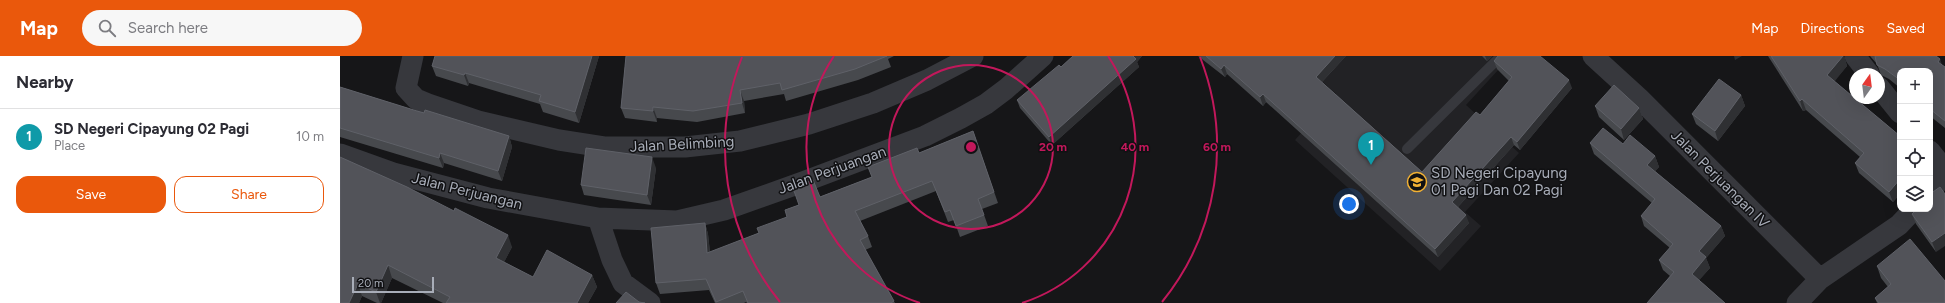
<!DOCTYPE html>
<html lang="en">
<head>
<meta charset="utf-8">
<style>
	body { margin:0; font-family:Figtree,sans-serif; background:#f7f7f7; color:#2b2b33 }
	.controls { position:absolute; right:12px; top:12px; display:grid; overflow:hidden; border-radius:8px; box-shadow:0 4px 16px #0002 }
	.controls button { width:36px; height:36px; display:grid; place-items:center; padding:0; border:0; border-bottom:1px solid #e1e1e2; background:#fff; color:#2b2b33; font:20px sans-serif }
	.compass { position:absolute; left:1509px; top:12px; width:36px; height:36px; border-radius:50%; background:#fff; box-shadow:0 4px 16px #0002; rotate:14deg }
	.scale { position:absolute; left:12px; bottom:10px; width:82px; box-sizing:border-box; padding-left:4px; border:2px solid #a8adb8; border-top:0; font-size:11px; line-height:14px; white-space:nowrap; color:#a8adb8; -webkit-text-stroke:3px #111113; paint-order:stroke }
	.you { position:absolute; left:1009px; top:148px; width:14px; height:14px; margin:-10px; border:3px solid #fff; border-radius:50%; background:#1a73e8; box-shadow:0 0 0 6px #1a73e833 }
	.badge { display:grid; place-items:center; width:26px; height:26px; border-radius:50%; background:#ea580c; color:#fff; font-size:13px; font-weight:700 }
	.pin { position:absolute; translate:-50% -33px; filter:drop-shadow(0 1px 2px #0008) }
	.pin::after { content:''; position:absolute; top:21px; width:14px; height:12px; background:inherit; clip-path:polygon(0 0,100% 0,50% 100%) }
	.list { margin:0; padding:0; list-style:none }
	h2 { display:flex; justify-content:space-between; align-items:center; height:52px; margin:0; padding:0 16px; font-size:17px }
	h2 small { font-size:13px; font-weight:400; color:#7c7c81 }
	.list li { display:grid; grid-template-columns:26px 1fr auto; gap:12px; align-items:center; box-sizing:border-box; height:56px; padding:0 16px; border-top:1px solid #e1e1e2 }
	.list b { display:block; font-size:15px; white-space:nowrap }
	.list p { margin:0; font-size:13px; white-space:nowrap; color:#7c7c81 }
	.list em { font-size:13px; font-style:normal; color:#7c7c81 }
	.actions { display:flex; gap:8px; padding:12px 16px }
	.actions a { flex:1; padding:9px 0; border:1px solid #ea580c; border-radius:12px; text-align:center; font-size:14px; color:#ea580c }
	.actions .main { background:#ea580c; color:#fff }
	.icon { flex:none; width:22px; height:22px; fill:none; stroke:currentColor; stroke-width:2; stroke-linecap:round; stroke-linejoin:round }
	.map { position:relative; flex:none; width:1605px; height:247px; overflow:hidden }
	header { display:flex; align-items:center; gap:24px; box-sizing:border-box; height:56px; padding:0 20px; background:#ea580c; color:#fff }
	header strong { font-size:19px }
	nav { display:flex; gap:22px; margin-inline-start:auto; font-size:14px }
	.search { width:280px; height:36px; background:#f7f7f7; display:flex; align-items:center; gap:10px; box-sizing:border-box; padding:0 14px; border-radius:22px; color:#7c7c81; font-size:15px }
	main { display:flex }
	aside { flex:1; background:#fff }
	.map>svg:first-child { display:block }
</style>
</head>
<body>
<header>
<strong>Map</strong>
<div class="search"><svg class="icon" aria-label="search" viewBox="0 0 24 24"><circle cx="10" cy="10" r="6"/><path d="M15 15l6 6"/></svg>Search here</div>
<nav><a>Map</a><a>Directions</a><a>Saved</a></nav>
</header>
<main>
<aside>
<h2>Nearby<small></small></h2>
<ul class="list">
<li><span class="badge" style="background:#0f9aa8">1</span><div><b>SD Negeri Cipayung 02 Pagi</b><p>Place</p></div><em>10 m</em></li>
</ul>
<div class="actions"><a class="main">Save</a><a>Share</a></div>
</aside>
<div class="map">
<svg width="1605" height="247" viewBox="0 0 1605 247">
	<rect width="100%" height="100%" fill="#161618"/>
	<path fill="#222225" d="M954,0H1171L1126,49L1179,97L1125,156L1141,170L1100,215L955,84L996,38Z"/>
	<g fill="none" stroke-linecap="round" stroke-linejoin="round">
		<path stroke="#37383d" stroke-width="10" d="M1067,93L1161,0"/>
		<path stroke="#37383d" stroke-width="21" d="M73,0L66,32L76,43L88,48L138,65L219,84L264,91H345L400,85L469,68L533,47L587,24L633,0
			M1253,0L1299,42L1480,223L1457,247
			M1515,0L1529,18
			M1539,31L1560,57
			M1590,95L1602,110L1605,119L1590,135
			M0,98L53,117L148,142L258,162L337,165L384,154L463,126L585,80L621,62L646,48L666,33L703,0
			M258,162L272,204L283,227L310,247
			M1480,223L1559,169L1574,153"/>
	</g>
	<path fill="#47494d" d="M95,0H259L239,67L203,56L200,48L129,27L128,30L96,20L92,10Z
		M286,0H554L548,3L551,11L518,24L446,45L444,38L404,45L405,57L357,66L317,62V66L285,62L281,52Z
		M733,0H802L797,6L799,11L712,89L680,52L677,44L721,11Z
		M858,0H1006L982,26L1082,116L1140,59L1169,25L1157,13L1154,5L1232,32L1180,94L1174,89L1118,151L1129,167L1098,201L926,46L923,50L887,18L885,21Z
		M1142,0H1152L1147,5Z
		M1428,0H1504L1507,10L1494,25L1560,80V138L1553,146L1519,117L1515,107L1520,101L1466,54L1463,55Z
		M1530,0H1596L1602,9L1605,11V72L1590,60V15H1560V32L1549,23L1541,19L1537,8Z
		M0,31L77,55L169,80L172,91L162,125L104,107L103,112L0,81Z
		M1401,39L1405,50L1378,85L1356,68L1352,58Z
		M1255,50L1299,52L1303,63L1284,84L1259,61Z
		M633,75L658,147L642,153L648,170L620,181L614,164L608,166L596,135L520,165L528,180L532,191L525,194L555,247H407L406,246L404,247H375L369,234L320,238L316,227L365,167L368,178L370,196L419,177L447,161L445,154L532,121L579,97Z
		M1250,87L1283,88L1315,100L1319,111L1315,115L1381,170L1385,180L1366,202L1370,212L1359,224L1385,247H1307L1330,220L1323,214L1319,204L1330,192L1304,170L1301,160L1312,147L1254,98Z
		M0,101L172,191L164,206L193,221L252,219L257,231L248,247H103L52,222L41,247H37L22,240L19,247Z
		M316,112L311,149L244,139L241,129Z
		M1590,153L1596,196L1576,168L1572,158Z
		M1537,210L1605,247H1537L1535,242L1548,231L1541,222Z"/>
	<path fill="#2f3033" d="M252,0H259L239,67L235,56Z
		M793,0H802L797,6L799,11L712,89L709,81Z
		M995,0H1006L979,29L976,21Z
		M1145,0H1152L1147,5Z
		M1394,0H1402L1395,4Z
		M1503,0H1504L1507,10L1491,30L1487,19Z
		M1600,3L1604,14L1598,6Z
		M884,9L887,18L885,21L881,13Z
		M125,17L129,27L128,30L124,19Z
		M1229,24L1232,32L1180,94L1177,86Z
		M400,34L404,45L405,57L402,47Z
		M923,38L926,46L923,50L920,41Z
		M1401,39L1405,50L1378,85L1375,75Z
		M1462,43L1466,54L1463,55L1460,45Z
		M313,51L317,62V66L313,55Z
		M1299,52L1303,63L1284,84L1281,73Z
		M169,80L172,91L162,125L158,115Z
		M1171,81L1174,89L1115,154L1112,146Z
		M100,97L104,107L103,112L99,102Z
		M1315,100L1319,111L1311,120L1307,109Z
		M312,101L316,112L311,149L307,139Z
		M1560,123V138L1553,146L1549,136Z
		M1126,159L1129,167L1098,201L1095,193Z
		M365,167L368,178L371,207L367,197Z
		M1381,170L1385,180L1366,202L1370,212L1355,229L1352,218L1359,195Z
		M1605,177V190L1596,196L1592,186Z
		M168,179L172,191L160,214L156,202Z
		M48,209L52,222L41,247H40L36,236Z
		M252,219L257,231L248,247H237Z
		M18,228L22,240L19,247H9Z"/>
	<path fill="#525359" stroke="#5f6168" d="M95,0H252L235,56L199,45L201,39L125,17L124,19L92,10Z
		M286,0H547L515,13L442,34L440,27L400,34L402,47L353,55L313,51V55L281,52Z
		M733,0H793L796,3L709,81L677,44L719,9L721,11Z
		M866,0H995L976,21L1082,116L1136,56L1140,59L1172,21L1154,5L1158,0H1200L1229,24L1177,86L1171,81L1112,146L1126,159L1095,193L923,38L920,41L884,9L881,13Z
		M1431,0H1503L1487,19L1560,80V123L1549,136L1515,107L1524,97L1462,43L1460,45Z
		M1535,0H1596L1600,3L1598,6L1605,11V65L1590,53V15H1560V24L1545,13L1537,9Z
		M1379,23L1401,39L1375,75L1352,58Z
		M1274,29L1299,52L1281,73L1255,50Z
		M0,31L77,55L84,57L85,54L169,80L158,115L100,97L99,102L0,72Z
		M1263,72L1283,88L1290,79L1315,100L1307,109L1381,170L1359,195L1366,201L1352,218L1385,247H1307L1334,216L1319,204L1333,188L1301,160L1315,143L1250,87Z
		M633,75L654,136L638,143L644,159L616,170L610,154L605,156L592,125L515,155L528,180L520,184L554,245L551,247H408L403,235L376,246L366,223L316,227L311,172L365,167L367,197L419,177L417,172L447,161L445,154L459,149L453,132L473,124L480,141L532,121L528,111L577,92L579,97Z
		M246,92L312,101L307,139L241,129Z
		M0,101L67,131L114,155L115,152L168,179L156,202L193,221L207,194L252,219L237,247H106L110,241L48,209L36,236L18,228L9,247H0Z
		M1600,131L1605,138V177L1592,186L1572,158L1577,153H1590V138Z
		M1570,183L1605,225V247H1539L1535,242L1551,228L1537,210Z
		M286,236L299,246L305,247H276Z"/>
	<g fill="none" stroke="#c2185b" stroke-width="2">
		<circle cx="631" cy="91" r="82"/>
		<path d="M580 247A164 164 0 0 1 494 0M768 0A164 164 0 0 1 682 247"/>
		<path d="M440 246A246 246 0 0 1 402 1M860 1A246 246 0 0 1 822 246"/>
	</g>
	<defs>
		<symbol id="school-ring" viewBox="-11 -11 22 22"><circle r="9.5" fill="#111113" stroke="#f2b134" stroke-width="1.5"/><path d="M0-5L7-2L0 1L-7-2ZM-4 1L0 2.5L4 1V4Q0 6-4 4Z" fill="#f2b134"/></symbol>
	</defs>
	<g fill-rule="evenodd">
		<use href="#school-ring" x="1066" y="115" width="22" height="22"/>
	</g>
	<g text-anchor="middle" stroke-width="3" stroke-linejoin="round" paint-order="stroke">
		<g font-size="15" fill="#a8adb8" stroke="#111113">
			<text transform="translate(342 88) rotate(-3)" y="5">Jalan Belimbing</text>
			<text transform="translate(492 114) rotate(-20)" y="5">Jalan Perjuangan</text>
			<text transform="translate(1380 123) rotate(45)" y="5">Jalan Perjuangan IV</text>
			<text transform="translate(127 135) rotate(14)" y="5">Jalan Perjuangan</text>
		</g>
		<g font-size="15" fill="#a8adb8" stroke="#111113" text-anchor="start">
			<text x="1091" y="122">SD Negeri Cipayung<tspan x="1091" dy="17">01 Pagi Dan 02 Pagi</tspan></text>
		</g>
	</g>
	<circle cx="631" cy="91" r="6" fill="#c2185b" stroke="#111113" stroke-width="2"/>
	<g font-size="12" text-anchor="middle" font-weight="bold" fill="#c2185b" stroke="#111113" stroke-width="3" stroke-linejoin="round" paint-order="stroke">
		<text x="713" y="95">20 m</text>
		<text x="795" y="95">40 m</text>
		<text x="877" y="95">60 m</text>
	</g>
</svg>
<div class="controls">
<button>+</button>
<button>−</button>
<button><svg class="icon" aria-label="locate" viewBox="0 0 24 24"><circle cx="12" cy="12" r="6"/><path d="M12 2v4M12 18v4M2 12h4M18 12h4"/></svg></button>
<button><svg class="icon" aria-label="layers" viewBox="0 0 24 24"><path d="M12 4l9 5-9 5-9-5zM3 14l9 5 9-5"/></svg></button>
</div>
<svg class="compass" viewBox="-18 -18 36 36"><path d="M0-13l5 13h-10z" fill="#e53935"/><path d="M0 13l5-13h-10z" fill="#7c7c81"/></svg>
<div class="scale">20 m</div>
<div class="you"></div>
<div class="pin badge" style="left:1031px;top:109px;background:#0f9aa8">1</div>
</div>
</main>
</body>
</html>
